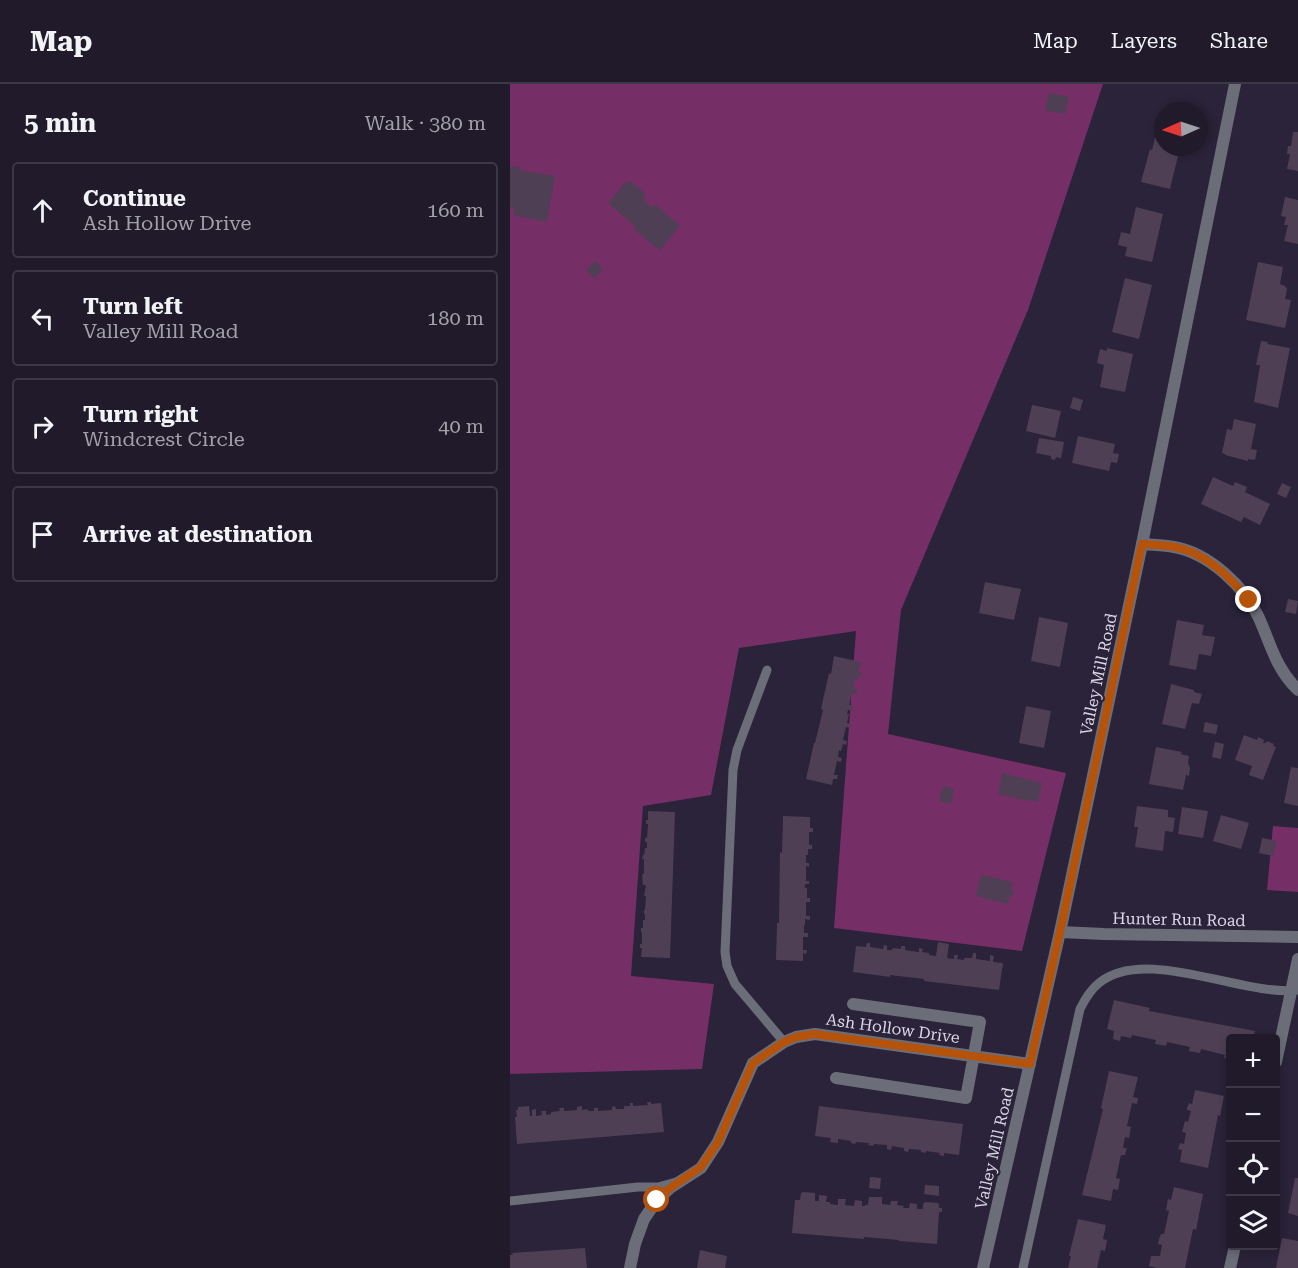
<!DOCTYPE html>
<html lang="en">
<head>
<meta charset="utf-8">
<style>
	body { margin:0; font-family:"Roboto Serif",serif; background:#282333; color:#f1f3f6 }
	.controls { position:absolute; right:18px; bottom:18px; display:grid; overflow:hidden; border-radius:6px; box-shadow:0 3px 9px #0003 }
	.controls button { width:54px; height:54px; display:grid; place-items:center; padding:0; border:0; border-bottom:2px solid #3d3847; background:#201a2b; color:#f1f3f6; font:30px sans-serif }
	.compass { position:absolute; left:644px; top:18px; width:54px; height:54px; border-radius:50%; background:#201a2b; box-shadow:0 3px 9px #0003; rotate:267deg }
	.stop { position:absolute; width:18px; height:18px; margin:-14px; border:4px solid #b45309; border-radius:50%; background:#fff }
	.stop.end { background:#b45309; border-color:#fff; box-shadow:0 2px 6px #0008 }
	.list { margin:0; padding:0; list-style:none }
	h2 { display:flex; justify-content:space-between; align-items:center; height:78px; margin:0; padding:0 24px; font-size:26px }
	h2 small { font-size:20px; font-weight:400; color:#a2a1a9 }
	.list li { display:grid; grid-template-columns:39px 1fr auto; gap:18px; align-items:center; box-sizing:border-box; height:96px; margin:0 12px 12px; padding:0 12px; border:2px solid #3d3847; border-radius:6px }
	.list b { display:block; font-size:22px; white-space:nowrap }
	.list p { margin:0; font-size:20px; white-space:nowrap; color:#a2a1a9 }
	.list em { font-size:20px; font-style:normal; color:#a2a1a9 }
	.icon { flex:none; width:33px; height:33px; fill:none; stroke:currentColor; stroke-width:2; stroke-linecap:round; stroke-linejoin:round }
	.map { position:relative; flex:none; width:788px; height:1184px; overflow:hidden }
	header { display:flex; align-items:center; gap:36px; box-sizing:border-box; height:84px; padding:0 30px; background:#201a2b; border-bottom:2px solid #3d3847 }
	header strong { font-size:28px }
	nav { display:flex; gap:33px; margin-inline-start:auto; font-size:21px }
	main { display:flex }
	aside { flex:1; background:#201a2b }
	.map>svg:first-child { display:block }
</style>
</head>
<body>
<header>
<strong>Map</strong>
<nav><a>Map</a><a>Layers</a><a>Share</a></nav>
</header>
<main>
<aside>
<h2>5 min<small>Walk · 380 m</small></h2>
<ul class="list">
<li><svg class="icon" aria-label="ahead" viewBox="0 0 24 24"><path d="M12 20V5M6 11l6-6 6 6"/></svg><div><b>Continue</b><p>Ash Hollow Drive</p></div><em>160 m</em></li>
<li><svg class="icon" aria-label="left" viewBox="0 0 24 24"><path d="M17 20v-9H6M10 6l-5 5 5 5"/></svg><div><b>Turn left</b><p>Valley Mill Road</p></div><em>180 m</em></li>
<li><svg class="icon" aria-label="right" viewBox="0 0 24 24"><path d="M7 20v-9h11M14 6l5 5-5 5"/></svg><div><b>Turn right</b><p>Windcrest Circle</p></div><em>40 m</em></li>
<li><svg class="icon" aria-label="arrive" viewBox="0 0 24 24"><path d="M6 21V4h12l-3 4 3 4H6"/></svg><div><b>Arrive at destination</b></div></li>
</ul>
</aside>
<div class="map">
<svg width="788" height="1184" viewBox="0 0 788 1184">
	<rect width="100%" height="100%" fill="#2a2339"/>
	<path fill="#752f66" d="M0,0H593L518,226L391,526L378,650L556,689L512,867L324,844L346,547L229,564L201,711L133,722L121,892L204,900L192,985L0,990Z
		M763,742L788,744V808L757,806Z"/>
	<path fill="#4f3f54" d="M539,9L559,13L555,30L535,26Z
		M783,48H788V87L777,85L780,70H777L778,62H781Z
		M645,54L653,56V63H666L664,71L668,72L660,105L631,98L640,65L642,66Z
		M10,82V86L45,92L37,138L3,131L4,124L0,123V83Z
		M120,97L136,110L133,115L142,123L145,120L170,142L150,166L147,164H146L123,144L125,142L98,119L116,98L118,100Z
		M775,113L788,116V160L774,157L778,141H774L776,133L771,132Z
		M626,123L653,130L642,178L615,172L617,163L608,161L611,148L620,150Z
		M85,177L93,185L85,194L76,187Z
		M748,178L773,183L770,200L775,202L777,205L775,215L781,216L775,244L736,236Z
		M615,194L642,201L629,255L602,248Z
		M751,257L758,258L757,260L780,264L768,324L744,318L750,281H746Z
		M597,264L623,270L615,308L590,303L594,281L587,279L590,265L597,267Z
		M563,313L573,316L570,327L560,324Z
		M522,321L551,327L545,354L516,347Z
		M724,335L746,340L741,365L747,366L745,376L738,375V377L715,371V370L712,369L717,345L722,346Z
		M568,352L605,360L603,369L609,370L607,379L601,378L599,387L562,379Z
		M529,354L554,358L551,374L546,373L545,376L541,375V372L526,369Z
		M703,393L723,402L725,398L737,403L735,408L760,420L750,441L734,433L731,438L691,420Z
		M772,399L781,403L776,414L767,410Z
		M475,498L511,505L504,536L469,529Z
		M778,515L788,517L786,530L775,528Z
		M529,533L558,539L550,583L521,577Z
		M667,536L694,541L692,551L705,553L701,572L689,570L686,586L659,581Z
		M324,572L351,578L348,588L352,589L351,593L348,592L347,596H345L343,604L347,605L346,610L342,609L339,621L343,622L342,627L338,626L337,630H339L337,639L341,640L340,644L336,643L333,656L337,657L336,661L333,660L331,667L329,666L328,673L332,674L331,678L327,677L324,691H328L327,695H323L322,701L296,695L304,659H305L313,626L311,625L319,589L321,590Z
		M661,600L684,606V608L692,610L689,620L682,619L675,645L652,640Z
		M516,622L541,627L534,664L509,659Z
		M695,638L708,641L706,650L693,648Z
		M734,651L747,656L748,653L754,656L753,659H756L757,657L764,660L763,662L766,663L753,696L739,691L742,682L725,676Z
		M705,658L714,660L711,675L702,673Z
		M646,663L672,668L671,670L679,672L678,679L680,684L679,692L676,691L673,706L639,700Z
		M781,683L788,684V722L774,719Z
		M492,689L532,699L528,718L521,716L520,717L488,710Z
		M433,702L444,705L441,720L429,717Z
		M627,722L658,726V733L665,734L663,748L655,747L653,767L625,763L628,743H624Z
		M672,723L698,727L693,754L668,750Z
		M138,727L165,728L160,874L131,873L132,864H130V860H132V849L131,848V844H133V836H135V830H134V826H135L136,812H134L136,801H133L132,790H134V775H132L133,771H134L135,764H137V758H135V754H137L138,740H136V736H138Z
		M711,731L739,739L731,765L703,757Z
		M273,732L300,733V744H303V748H299V761H302V765H298V771H296V779H299V783L296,782V797H299V800H295V804H297V814H300V818H296V832H300V836L295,835V841H294V849H298V853H293V866H297L296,870L293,869V877L266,876L267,839H269L270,768L272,769Z
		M752,754L767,757L763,772L749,769Z
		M471,791L502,798L501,806L504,807L503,812L500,811L498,820L466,812Z
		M428,858L439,860L437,874L444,875V871H448L447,875L454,876V874H462L463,869H466V875L480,877V871L484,872L483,878L493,879L489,906L414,897V895L380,891V893L343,888L346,862L356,863L357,859H360V863L373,865L374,861L377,862V866H382L383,864L391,865V862H395V866L401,867L409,868V864L413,865L412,868L419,869V871L426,872Z
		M604,916L640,924L639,927L745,947L743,954H720V975L714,974L715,971L691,965L690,969L684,968L679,967L680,963L657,958L656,962L651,961L645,960L646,956L622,951L621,954L611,952L610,957L603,955L604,947L597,945Z
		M599,987L628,993L623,1013L628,1014L627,1020L622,1019L617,1042L621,1043L619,1054L615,1053L613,1064H617L616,1067L615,1071H611L606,1094L610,1095L608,1106L603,1105L601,1117L572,1111L593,1025L591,1024Z
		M685,1006L714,1012L710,1032L708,1031L698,1084L670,1078L672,1066L668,1065L670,1059L674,1060L676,1049L672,1048L675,1037L678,1038L681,1027L677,1026V1024L679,1019L682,1020Z
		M137,1018H141V1020L151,1019L154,1048L7,1060L5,1033H7L6,1026H8V1023L19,1022L20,1032H22V1026L26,1025V1032L32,1031L31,1027H36V1031L41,1030V1028L50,1027L49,1024H54V1027L67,1026V1023L72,1022V1026L78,1025V1027H84V1024H88V1027L102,1026V1023L105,1022L106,1025H114V1022H120V1019H123V1022L138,1021Z
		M309,1022L453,1040L449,1071L434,1069V1072L429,1071L430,1069L416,1067V1069L411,1068V1066L399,1065L398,1068L394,1067V1064L382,1062L381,1066L377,1065V1061L364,1060L363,1062L358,1061L359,1059L346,1058L345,1060L341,1059V1057L328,1055V1059L320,1058L321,1054L305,1052Z
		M360,1093L371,1094L370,1105L359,1104Z
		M785,1094H788V1132L778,1129Z
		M415,1101L429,1102V1112L414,1110Z
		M664,1103L693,1110L686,1146L683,1145L675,1184H647L639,1182L641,1172H650L652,1161L648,1160L649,1155L651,1150H654L659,1127L656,1126L658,1115L661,1116Z
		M293,1108L305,1109V1117H309V1111L317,1112L316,1118H320V1120L328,1121V1115H336L335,1121L344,1122L345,1116L352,1117V1122H355V1121H358L359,1113H372V1120L380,1121L381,1117H388L387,1121L394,1122L393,1124H399L400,1119L407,1120V1125H413V1120L415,1118L428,1119L429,1121V1124H432V1128H429L427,1160L389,1157V1156L354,1153V1155L282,1149L285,1116H290L291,1109Z
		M568,1135L596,1141L593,1155L597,1156L596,1162L595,1167L591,1166L587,1184H558L561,1172H559Z
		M772,1154L788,1157V1184H766Z
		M75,1164L77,1184H0V1171H3L2,1169Z
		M190,1166L217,1172L215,1184H187Z"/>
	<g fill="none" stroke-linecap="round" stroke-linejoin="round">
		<path stroke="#6b6d79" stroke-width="9" d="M257,586L227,666L223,686L215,868L217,882L225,900L274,958
			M0,1117L128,1103H148L166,1098
			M513,1184L570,925C575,915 580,906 589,899C636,861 732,913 788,906"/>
		<path stroke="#6b6d79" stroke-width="12" d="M632,460C642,461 654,461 664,463C699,469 735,503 749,534C761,561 766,585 788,606
			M550,848L594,850L788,853
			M766,978L788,875
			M326,994L456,1014L470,938L343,920
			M120,1184L125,1160L134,1135L147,1116L160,1104L191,1084L208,1058L243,979L274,958L286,953L305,950L520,980
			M720,1184L725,1162"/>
		<path stroke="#6b6d79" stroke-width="12" d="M473,1184L550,848L632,460L725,0"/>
	</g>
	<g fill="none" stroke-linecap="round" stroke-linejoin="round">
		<path stroke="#b45309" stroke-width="8" d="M147,1116L160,1104L191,1083L208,1058L243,979L274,958L286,953L304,950L520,980L550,848L632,460C643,461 654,461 665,463C696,469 720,493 739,516"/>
	</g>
	<g text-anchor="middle" stroke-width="4.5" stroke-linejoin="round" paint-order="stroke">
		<g font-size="16" fill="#dad7e6" stroke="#2a2339">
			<text transform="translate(588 590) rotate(-78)" y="6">Valley Mill Road</text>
			<text transform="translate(669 835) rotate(1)" y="6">Hunter Run Road</text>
			<text transform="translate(383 944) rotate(8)" y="6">Ash Hollow Drive</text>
			<text transform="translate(484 1064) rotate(-77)" y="6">Valley Mill Road</text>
		</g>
	</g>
</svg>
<div class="controls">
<button>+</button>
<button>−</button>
<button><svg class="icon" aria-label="locate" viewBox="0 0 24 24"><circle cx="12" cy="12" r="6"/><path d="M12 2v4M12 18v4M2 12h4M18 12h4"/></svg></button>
<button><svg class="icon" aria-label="layers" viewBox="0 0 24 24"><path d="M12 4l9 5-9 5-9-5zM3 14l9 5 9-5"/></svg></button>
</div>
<svg class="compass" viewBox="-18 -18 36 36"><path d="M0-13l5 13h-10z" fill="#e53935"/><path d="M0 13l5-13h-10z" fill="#a2a1a9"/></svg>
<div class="stop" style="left:147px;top:1116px"></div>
<div class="stop end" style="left:739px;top:516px"></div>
</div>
</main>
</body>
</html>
